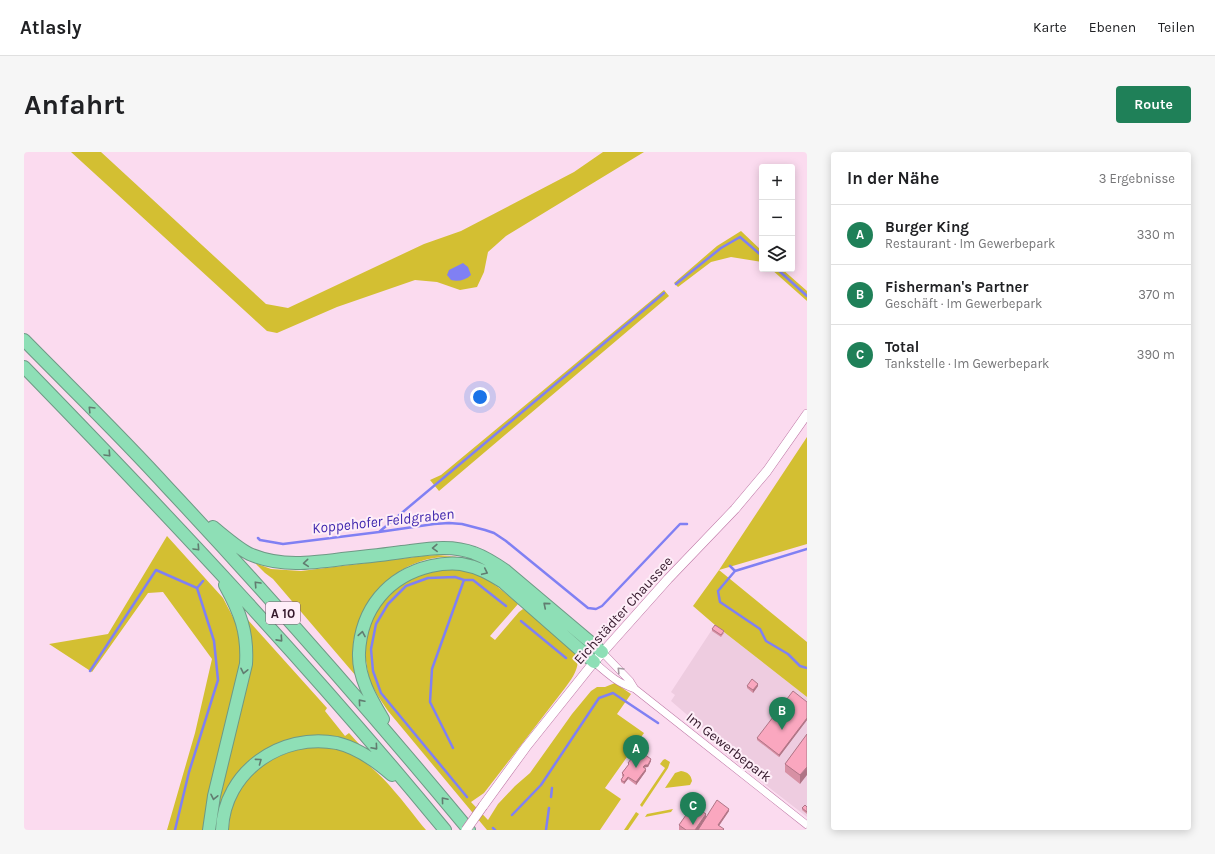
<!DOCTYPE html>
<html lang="de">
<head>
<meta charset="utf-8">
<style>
	body { margin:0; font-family:Karla,sans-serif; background:#f6f6f6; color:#202124 }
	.controls { position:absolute; right:12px; top:12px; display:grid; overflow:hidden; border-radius:4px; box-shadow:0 2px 10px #0003 }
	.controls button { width:36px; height:36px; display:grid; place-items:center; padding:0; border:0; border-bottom:1px solid #e0e0e0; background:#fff; color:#202124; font:20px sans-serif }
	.you { position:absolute; left:456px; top:245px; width:14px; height:14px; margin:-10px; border:3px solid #fff; border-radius:50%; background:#1a73e8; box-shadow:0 0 0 6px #1a73e833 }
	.badge { display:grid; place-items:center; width:26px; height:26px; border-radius:50%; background:#1f8058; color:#fff; font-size:13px; font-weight:700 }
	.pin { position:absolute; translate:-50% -33px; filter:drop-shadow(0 1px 2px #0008) }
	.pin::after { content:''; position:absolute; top:21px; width:14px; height:12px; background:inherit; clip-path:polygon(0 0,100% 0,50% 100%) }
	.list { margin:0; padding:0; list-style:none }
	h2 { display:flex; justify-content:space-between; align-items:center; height:52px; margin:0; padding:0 16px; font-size:17px }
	h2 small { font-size:13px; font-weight:400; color:#757577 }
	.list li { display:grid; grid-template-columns:26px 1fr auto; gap:12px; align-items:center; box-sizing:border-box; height:60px; padding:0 16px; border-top:1px solid #e0e0e0 }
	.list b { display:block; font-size:15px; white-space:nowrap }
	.list p { margin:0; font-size:13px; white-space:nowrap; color:#757577 }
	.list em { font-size:13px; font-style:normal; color:#757577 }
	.icon { flex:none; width:22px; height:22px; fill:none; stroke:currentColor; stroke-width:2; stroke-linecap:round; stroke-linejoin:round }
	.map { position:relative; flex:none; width:783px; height:678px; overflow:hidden; border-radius:4px }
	header { display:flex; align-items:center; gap:24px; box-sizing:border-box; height:56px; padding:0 20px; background:#fff; border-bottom:1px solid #e0e0e0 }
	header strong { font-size:19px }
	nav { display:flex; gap:22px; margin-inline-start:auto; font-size:14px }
	.intro { display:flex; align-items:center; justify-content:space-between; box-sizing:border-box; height:96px; padding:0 24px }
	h1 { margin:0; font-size:28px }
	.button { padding:10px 18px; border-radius:4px; background:#1f8058; color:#fff; font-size:14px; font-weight:700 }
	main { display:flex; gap:24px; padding:0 24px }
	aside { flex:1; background:#fff; border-radius:4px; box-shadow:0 2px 10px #0003 }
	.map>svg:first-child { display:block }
</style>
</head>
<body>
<header>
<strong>Atlasly</strong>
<nav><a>Karte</a><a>Ebenen</a><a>Teilen</a></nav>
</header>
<div class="intro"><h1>Anfahrt</h1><a class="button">Route</a></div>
<main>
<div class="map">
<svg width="783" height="678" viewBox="0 0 783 678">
	<rect width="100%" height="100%" fill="#fbdbef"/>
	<path fill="#eecce0" d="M691,473L783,545V665L701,601L704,598L647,549L651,543L647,540Z"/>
	<path fill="#d3bf32" d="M47,0H77L242,152L264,156L400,92L437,79L550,20L579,0H620L482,84L464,100L460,120L453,135L436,138L413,130L391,128L313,155L253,181L243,179Z
		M717,79L738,99V110L707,105L687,110L654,135L650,131L693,94Z
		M747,117H758L783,139V149Z
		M640,138L645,144L415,339L406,328L417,323Z
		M783,285V392L695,418L783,490V545L691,473L669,454L695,418Z
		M143,384L199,446L211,469L216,490L217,505L213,529L179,678H143L171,581L188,507L139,440L124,441L68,520L25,492L84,482Z
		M413,403C432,404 443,406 460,413C451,410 441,406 431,405C390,402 353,428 337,465C333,475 329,486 329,497C329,506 331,515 332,524L249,427L241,421L231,411L247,417L277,419L399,404Z
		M417,418C426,418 436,417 445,419C464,425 479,439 494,452L466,484L471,488L495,460L499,457L504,459L548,498C550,500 553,503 553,506C556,516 547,528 541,536L460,641L447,650L464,668L474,652L491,634L506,621L548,562L567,539L573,535H581L591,531L607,542L593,562L620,581L581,636L597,647L576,678H463L364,559C356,547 347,535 344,521C343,517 343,513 342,509C339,473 356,442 388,426C392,424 395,422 399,421C405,419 411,419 417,418Z
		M224,468L303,556L301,559L321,584L325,581L335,592L332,594C324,591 315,586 306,585C296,583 285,584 276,586C242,592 213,613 200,645C196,656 194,667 193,678H191L195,645L225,527L227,507L223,469Z
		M285,595C297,595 309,595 321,599C352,610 381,653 402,678H205C205,642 230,613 263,601C270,598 278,597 285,595Z
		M641,607L646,610L644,616L618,655L616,653L641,616L636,612L639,608Z
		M657,619C664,620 667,623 668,629L666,633L641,636L651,621Z
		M649,657L647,660L621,665L623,662Z
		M612,660L615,662L604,678H600Z"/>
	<path fill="#8080f3" d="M439,111L444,115L447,123C442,128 434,130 427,128L423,123L425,118Z"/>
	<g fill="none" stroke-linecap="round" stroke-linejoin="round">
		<path stroke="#8080f3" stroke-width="2.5" d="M753,117L783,144
			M652,132L697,96L716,85L738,104
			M355,380L640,141
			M234,386L236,388L259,392L355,380L410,372L425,371L438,372L461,378L470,381L482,389L564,456L572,457L578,454L656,372H663
			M706,414L711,419L783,397
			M711,419L694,439L696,450L736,477L742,489L764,502L776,514L783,516
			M497,469L542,506
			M66,519L132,418L173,436
			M429,596L406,550L408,517L440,428
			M443,645L357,541L349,519L347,497L352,472L364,452L382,434L404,426L431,425L440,428H449L482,454
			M527,645L528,636
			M488,663L517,633L575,546L589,541L634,571
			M469,676L471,678
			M151,678L165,620L194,528L190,489L173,436L179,429
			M522,678L525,656"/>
		<defs>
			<path id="street" d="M578,500L606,529L611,537
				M570,510C585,523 592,530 611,537L783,673"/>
			<path id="secondary" d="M459,654L502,595L570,510L644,427L711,357L743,319L783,262"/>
			<path id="highway" d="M0,188C48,237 98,285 144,336C248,447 348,561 445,678
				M0,215C145,364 288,516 421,678
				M189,375C199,383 217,399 228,403C258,415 287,411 318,407C338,405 358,403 378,400C402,397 427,392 450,401C461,405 472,412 482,419L578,500
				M359,567C347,547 334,525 335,501C337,457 364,424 407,414C416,412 427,411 437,412C454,415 465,421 479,430L570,510
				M185,678L190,644L222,512C224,480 216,460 201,433
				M198,678C200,620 257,580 313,591C334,596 352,609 368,623"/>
		</defs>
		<use href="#street" stroke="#bd75a4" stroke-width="8"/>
		<use href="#secondary" stroke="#bd75a4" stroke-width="10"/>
		<use href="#highway" stroke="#6e9985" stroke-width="14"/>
		<use href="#street" stroke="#fff" stroke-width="7"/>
		<use href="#secondary" stroke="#fff" stroke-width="9"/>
		<use href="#highway" stroke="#8edfb6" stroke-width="12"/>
		<defs>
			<path id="secondary-bridge" d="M442,678L459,654"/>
		</defs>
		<use href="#secondary-bridge" stroke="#bd75a4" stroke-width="10" stroke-linecap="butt"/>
		<use href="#secondary-bridge" stroke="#fff" stroke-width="9"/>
	</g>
	<path fill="#d790a4" d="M688,477L700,481L697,485L688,479Z
		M723,534H734L729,541L723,536Z
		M783,550V568L755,605L733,588V586Z
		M783,582L776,632L761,620V612Z
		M627,609L624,615L620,616L622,619L612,633L604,627L600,632L597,630V628L599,624H598V621L604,613V611Z
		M783,655V662L778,658V656Z
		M705,659L695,674L700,678H655V673L682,666Z"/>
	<path fill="#af7586" d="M734,532V534L729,541V538Z
		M783,566V568L755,605V603Z
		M627,607V609L624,615H621L619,617V615Z
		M783,615V623L776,632V623Z
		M622,617V619L612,633V630Z
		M604,625V627L600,632V630Z
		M705,657V659L694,675V673Z
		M682,662V668L675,678H671Z"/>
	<path fill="#faa7bf" stroke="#af7586" d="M691,473L700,479L697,483L688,477Z
		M728,527L734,532L729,538L723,534Z
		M769,539L783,550V566L755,603L733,586Z
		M783,582V615L776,623L761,612Z
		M614,598L627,607L624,613H621L619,615L622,617L612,630L604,625L600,630L597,628L600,623L598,621L605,612L604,611Z
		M693,648L705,657L694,673L700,677L699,678H674Z
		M669,653L682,662L671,678H662L655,673Z
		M781,653L783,655V660L778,656Z"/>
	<defs><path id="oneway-chevron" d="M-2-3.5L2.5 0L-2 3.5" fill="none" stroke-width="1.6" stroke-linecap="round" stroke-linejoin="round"/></defs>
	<g stroke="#617c70">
		<use href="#oneway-chevron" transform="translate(67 257) rotate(-134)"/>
		<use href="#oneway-chevron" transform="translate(84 302) rotate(47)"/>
		<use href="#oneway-chevron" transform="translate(173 396) rotate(47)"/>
		<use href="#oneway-chevron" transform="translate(411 396) rotate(178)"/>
		<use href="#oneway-chevron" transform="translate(282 411) rotate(175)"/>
		<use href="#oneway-chevron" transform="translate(461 420) rotate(25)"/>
		<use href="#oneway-chevron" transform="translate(233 432) rotate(-133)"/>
		<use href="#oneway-chevron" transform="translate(522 453) rotate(-140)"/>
		<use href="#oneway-chevron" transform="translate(338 482) rotate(-80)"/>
		<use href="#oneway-chevron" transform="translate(256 487) rotate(48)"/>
		<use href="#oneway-chevron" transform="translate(220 519) rotate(102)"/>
		<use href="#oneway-chevron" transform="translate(337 550) rotate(-131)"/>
		<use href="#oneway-chevron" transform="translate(351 595) rotate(49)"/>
		<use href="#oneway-chevron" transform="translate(235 609) rotate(-36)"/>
		<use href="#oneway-chevron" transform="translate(190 645) rotate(102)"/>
		<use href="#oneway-chevron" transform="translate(420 648) rotate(-130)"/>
	</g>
	<use stroke="#a497a0" href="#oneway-chevron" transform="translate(596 518) rotate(-134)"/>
	<g text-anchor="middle" stroke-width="4" stroke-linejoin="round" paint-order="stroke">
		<rect fill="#feeef8" stroke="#715868" stroke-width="1" x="242" y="450" width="34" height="22" rx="3"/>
		<g font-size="13" font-weight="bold" fill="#34182b">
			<text x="259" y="466">A 10</text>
		</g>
		<g font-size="14" fill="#34182b" stroke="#feeef8">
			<text transform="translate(599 458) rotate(-48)" y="5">Eichstädter Chaussee</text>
			<text transform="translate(705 595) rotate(38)" y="5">Im Gewerbepark</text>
		</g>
		<g font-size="15" font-style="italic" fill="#3f27ae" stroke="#feeef8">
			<text transform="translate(359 369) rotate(-6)" y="5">Koppehofer Feldgraben</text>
		</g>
	</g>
</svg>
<div class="controls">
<button>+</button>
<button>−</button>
<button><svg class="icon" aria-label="layers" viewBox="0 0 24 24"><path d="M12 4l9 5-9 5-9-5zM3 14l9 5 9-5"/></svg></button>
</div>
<div class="you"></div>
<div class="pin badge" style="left:612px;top:616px">A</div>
<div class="pin badge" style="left:758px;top:578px">B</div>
<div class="pin badge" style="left:669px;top:673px">C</div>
</div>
<aside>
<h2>In der Nähe<small>3 Ergebnisse</small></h2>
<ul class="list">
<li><span class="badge">A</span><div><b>Burger King</b><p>Restaurant · Im Gewerbepark</p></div><em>330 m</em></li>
<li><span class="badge">B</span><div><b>Fisherman's Partner</b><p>Geschäft · Im Gewerbepark</p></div><em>370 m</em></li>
<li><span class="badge">C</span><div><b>Total</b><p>Tankstelle · Im Gewerbepark</p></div><em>390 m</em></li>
</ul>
</aside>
</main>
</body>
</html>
